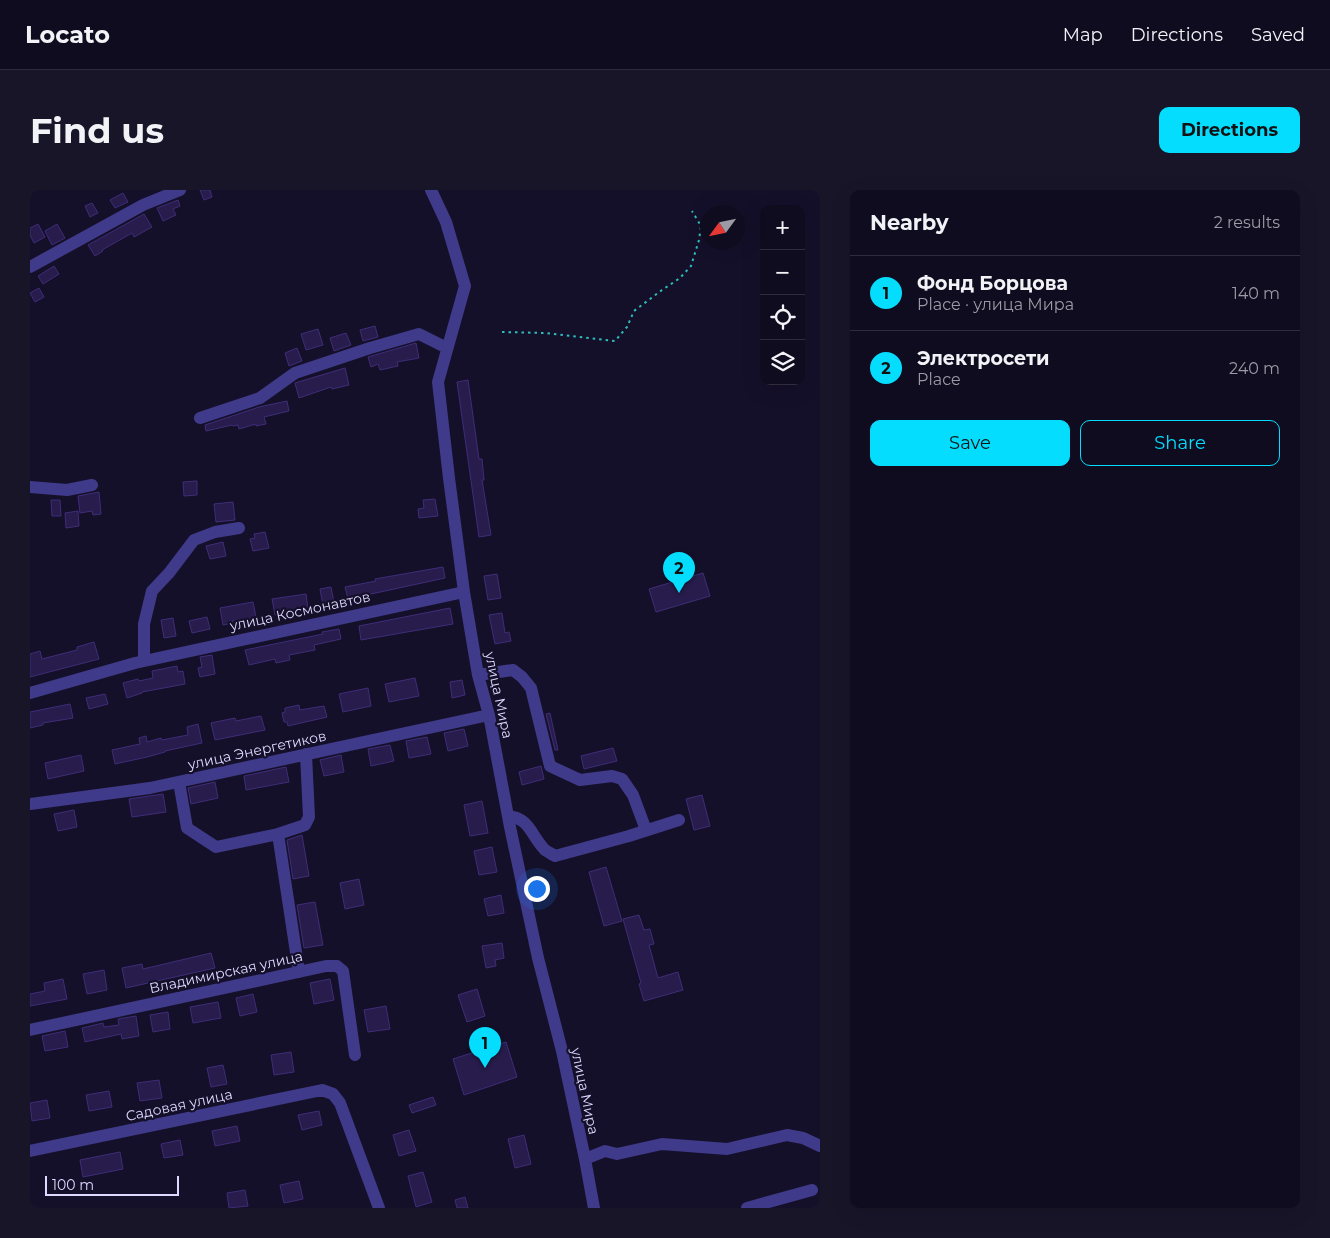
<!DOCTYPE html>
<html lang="en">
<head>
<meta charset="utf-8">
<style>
	body { margin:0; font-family:Montserrat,sans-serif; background:#191529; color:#f1f3f6 }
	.controls { position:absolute; right:15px; top:15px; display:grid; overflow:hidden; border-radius:10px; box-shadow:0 5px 20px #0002 }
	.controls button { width:45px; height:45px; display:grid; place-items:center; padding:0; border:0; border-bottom:1px solid #302c3e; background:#100c20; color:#f1f3f6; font:25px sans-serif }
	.compass { position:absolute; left:670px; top:15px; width:45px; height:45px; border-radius:50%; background:#100c20; box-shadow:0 5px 20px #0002; rotate:237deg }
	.scale { position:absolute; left:15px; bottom:12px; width:134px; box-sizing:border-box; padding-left:5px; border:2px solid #dfd9ff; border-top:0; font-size:14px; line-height:18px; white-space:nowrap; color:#dfd9ff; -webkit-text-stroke:4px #15102a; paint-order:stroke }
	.you { position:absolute; left:506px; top:698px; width:18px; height:18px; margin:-12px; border:4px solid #fff; border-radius:50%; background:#1a73e8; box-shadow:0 0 0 8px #1a73e833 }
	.badge { display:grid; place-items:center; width:32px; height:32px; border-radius:50%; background:#05ddff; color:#111; font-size:16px; font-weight:700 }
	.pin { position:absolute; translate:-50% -41px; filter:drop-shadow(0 1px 2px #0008) }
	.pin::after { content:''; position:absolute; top:26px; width:18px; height:15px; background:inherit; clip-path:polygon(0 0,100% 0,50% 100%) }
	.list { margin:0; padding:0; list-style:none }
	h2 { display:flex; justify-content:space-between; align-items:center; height:65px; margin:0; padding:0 20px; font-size:21px }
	h2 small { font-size:16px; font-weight:400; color:#9c9ba5 }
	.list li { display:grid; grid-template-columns:32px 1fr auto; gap:15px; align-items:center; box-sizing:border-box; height:75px; padding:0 20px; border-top:1px solid #302c3e }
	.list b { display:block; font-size:19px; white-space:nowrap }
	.list p { margin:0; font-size:16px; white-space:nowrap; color:#9c9ba5 }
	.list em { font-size:16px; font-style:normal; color:#9c9ba5 }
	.actions { display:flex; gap:10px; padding:15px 20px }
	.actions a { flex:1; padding:11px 0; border:1px solid #05ddff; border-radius:10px; text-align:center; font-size:18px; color:#05ddff }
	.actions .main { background:#05ddff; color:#111 }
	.icon { flex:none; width:28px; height:28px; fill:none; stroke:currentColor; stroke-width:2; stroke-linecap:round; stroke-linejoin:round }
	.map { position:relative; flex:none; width:790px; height:1018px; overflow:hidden; border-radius:10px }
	header { display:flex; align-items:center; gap:30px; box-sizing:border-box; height:70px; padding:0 25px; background:#100c20; border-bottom:1px solid #302c3e }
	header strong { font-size:24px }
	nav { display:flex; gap:28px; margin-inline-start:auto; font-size:18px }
	.intro { display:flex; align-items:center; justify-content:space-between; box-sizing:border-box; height:120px; padding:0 30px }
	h1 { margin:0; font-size:35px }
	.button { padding:12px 22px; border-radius:10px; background:#05ddff; color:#111; font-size:18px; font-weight:700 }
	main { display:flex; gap:30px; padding:0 30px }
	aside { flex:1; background:#100c20; border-radius:10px; box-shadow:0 5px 20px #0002 }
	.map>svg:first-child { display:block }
</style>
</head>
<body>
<header>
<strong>Locato</strong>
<nav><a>Map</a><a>Directions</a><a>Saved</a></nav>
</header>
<div class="intro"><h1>Find us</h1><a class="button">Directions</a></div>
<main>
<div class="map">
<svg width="790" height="1018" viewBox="0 0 790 1018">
	<rect width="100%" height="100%" fill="#15102a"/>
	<path fill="#271c4b" stroke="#3f2d78" d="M170,0H180L182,7L174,10Z
		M93,3L98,12L85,18L80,10Z
		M148,10L150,16L143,19L146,25L133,31L127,18Z
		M62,13L68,23L60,27L55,16Z
		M114,24L122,37L104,47L102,43L72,60L73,61L65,66L58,55Z
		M8,34L15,47L4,53L0,45V38Z
		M27,34L35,48L22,55L15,41Z
		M24,76L29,84L13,94L8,86Z
		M9,98L14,107L5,112L0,103Z
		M345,136L348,147L333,151L330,140Z
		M288,139L293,155L276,160L271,144Z
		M316,143L321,155L304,161L300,148Z
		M386,153L389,168L367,172L368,176L350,180L348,174L341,177L338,167Z
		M267,158L272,171L259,176L255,163Z
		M315,178L319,195L302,199L301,197L269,208L265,193Z
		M438,190L449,269H452L454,290H452L461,345L449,347L427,192Z
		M257,211L259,221L234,227L236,234L226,236V234L209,239L208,235L203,236L202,235L176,241L175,235L229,217Z
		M167,291V305L154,306L153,292Z
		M69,302L71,324L63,325L62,321L50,323L48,306Z
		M405,309L408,326L389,328L388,319L394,318L393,310Z
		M21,310H30L31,326H22Z
		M203,312L205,330L186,332L184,314Z
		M48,321L49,336L36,338L35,323Z
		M235,342L239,358L223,361L220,349L225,348L224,344Z
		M193,352L196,366L180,369L176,356Z
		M413,377L415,388L318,409L315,397L346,391L345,389Z
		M673,383L680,406L626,422L619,399Z
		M467,384L471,408L458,410L454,386Z
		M301,397L304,413L293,415L290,399Z
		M276,404L278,419L245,425L242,409Z
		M223,412L226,427L202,431L203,433L193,435L190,418Z
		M420,418L423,434L331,450L329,436Z
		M472,423L475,443L479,442L481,451L465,454L459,425Z
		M177,427L180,439L162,443L159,431Z
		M143,428L146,446L134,448L131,430Z
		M309,439L311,449L284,455L285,460L259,465L260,470L246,473L245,469L219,475L215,460L293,444L292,442Z
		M64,452L69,469L0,487V464L10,461L12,469L47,460V457Z
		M182,465L185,484L170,487L168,478L172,477L170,467Z
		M147,476L148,482L153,481L155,494L112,502V503L97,508L93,493L108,489L109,491L123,488L122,481Z
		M385,488L389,506L359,512L355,494Z
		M432,490L435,505L422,508L420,492Z
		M338,498L341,516L313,522L309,504Z
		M75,504L78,514L59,519L56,508Z
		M40,514L43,528L13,533V535L0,538V522Z
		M269,515L270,520L294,516L297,527L258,536L257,532H254L252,523L255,522V518Z
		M520,523L528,560H525L516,524Z
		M231,526L235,540L185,550L181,533L205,528L206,531Z
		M168,534L172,553L135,561V562L117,567L85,574L82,560L110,554L109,548L116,546L117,552L131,548L132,550L158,545L157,537Z
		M434,539L438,556L418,561L414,543Z
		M397,547L401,564L379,568L376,551Z
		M360,555L364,571L341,576L338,559Z
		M583,558L587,571L554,579L551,566Z
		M51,565L54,581L18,589L15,573Z
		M311,565L314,582L294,586L290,570Z
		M511,576L514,589L492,595L489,582Z
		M256,577L259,592L216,600L214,586Z
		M185,592L188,608L161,614L158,598Z
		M133,604L136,622L102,627L99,609Z
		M672,605L680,636L664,640L656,609Z
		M452,611L458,643L440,646L434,615Z
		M44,620L47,637L28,641L24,624Z
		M272,645L279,686L263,689L257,650Z
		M462,657L467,682L449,685L444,661Z
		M576,677L592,731L574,736L559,682Z
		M329,689L334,715L315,719L310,693Z
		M471,705L474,723L458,726L454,709Z
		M285,712L293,755L274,758L267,715Z
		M609,725L614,740L620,739L624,754L619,755L628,788L648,782L653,800L614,811L609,794L611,793L593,729Z
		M472,753L474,768L465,770L466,776L456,778L452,756Z
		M181,763L185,778L96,798L92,778L112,774L113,779Z
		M74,780L77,800L57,804L53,784Z
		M33,789L37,809L0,816V804L15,801L14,793Z
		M300,789L304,810L284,814L280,793Z
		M447,799L455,826L437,832L428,805Z
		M223,804L227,822L210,826L206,808Z
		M188,812L191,828L163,833L160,817Z
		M356,816L360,839L338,842L334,820Z
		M138,822L140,839L123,842L120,825Z
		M106,826L109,846L92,849L91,844L55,852L52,838L73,833L74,837L89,835L88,829Z
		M35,841L38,857L15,861L12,846Z
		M476,852L487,887L434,905L423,869Z
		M261,862L264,882L244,885L241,865Z
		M193,875L197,894L181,897L177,878Z
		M129,890L132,908L110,911L107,893Z
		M79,901L82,917L59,921L56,905Z
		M403,907L406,915L382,923L379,915Z
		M17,910L20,928L2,931L0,913Z
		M289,921L292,935L272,940L268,925Z
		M207,936L210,951L185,956L182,941Z
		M379,940L386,961L369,966L363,945Z
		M494,945L501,974L485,978L478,949Z
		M150,950L153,965L134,968L131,954Z
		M90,962L93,979L53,987L50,970Z
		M393,982L402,1012L386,1017L378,986Z
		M269,991L273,1009L254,1013L250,995Z
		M215,1000L218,1016L199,1018L197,1003Z
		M435,1007L438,1018H427L425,1010Z"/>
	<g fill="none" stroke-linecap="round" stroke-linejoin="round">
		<path stroke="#2dbebb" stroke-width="2" stroke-dasharray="2.5 4" stroke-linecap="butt" d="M472,142L515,143L585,151L597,137L604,121L632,100L650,88L661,76L669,50L671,36L662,21"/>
		<path stroke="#403a8a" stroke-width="12" d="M401,0L416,32L435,96L408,192L419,288L434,402L448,485L459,525L480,637L508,768L532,861L555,969L564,1018
			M0,77L113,15L150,0
			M170,228L230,208L265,183L340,158L389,144L417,158
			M0,297L37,300L62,295
			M114,471V434L122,401L139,383L164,350L185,342L209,338
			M448,485L483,480L492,487L501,498L520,576L550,590L582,586L592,589L603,605L616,640
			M0,503L105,473L434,402
			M149,592L157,638L186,657L248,644
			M0,614L120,598L459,525
			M478,626C500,628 501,646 515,660C518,662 522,664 525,666L599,646L649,630
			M269,782L248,644L275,635L279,627L276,564
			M0,840L296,776H307L313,781L325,865
			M0,961L292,900L303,904L310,913L349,1018
			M555,969L575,961L587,964L632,954L697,959L757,945L773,948L790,956
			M717,1018L782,1000"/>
	</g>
	<g text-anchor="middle" stroke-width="4.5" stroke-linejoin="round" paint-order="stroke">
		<g font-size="14" fill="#dfd9ff" stroke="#15102a">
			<text transform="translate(270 421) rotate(-12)" y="5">улица Космонавтов</text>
			<text transform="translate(469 505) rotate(78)" y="5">улица Мира</text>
			<text transform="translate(227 560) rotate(-12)" y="5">улица Энергетиков</text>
			<text transform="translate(196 782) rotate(-12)" y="5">Владимирская улица</text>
			<text transform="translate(555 901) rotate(78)" y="5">улица Мира</text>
			<text transform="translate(149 915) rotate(-12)" y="5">Садовая улица</text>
		</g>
	</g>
</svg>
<div class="controls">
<button>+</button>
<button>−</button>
<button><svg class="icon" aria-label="locate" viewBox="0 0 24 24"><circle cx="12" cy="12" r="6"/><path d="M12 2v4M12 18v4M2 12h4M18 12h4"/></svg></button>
<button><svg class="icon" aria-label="layers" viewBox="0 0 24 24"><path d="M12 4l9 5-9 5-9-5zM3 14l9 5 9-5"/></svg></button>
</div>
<svg class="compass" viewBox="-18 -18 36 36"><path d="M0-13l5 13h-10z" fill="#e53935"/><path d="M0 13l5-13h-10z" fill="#9c9ba5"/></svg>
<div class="scale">100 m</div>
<div class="you"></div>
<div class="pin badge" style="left:455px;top:878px">1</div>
<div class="pin badge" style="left:649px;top:403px">2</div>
</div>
<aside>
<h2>Nearby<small>2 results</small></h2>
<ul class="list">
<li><span class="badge">1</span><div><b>Фонд Борцова</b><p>Place · улица Мира</p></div><em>140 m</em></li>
<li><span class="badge">2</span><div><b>Электросети</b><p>Place</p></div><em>240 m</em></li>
</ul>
<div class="actions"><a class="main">Save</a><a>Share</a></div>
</aside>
</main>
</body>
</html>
